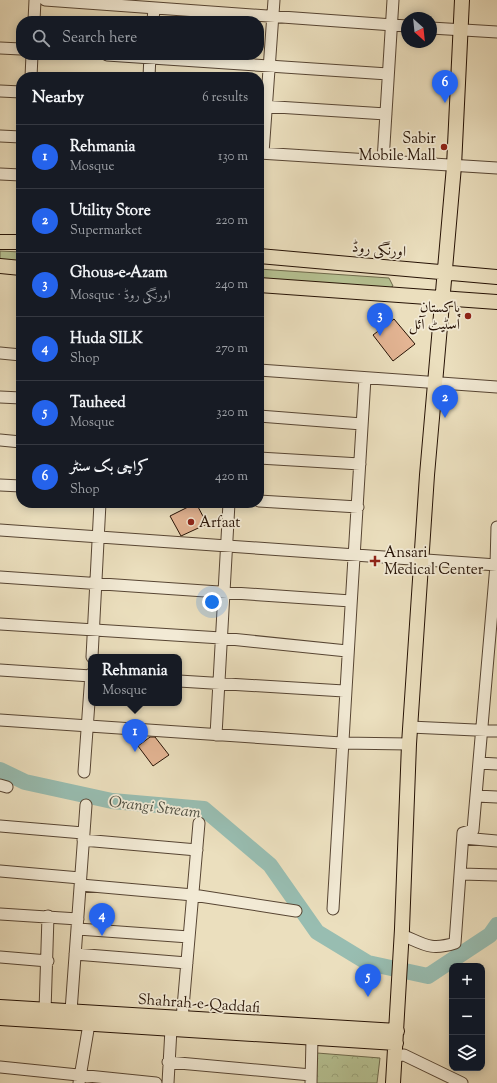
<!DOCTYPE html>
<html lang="en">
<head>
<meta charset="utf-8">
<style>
	body { margin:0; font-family:"Sorts Mill Goudy",Amiri,serif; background:#20242c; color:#f1f3f6 }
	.controls { position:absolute; right:12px; bottom:12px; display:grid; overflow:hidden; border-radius:8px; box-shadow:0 2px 10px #0003 }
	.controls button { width:36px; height:36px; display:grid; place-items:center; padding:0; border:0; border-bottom:1px solid #363941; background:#171b24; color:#f1f3f6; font:20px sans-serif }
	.compass { position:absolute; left:401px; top:12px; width:36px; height:36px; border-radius:50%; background:#171b24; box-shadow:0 2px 10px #0003; rotate:153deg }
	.you { position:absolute; left:212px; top:602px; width:14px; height:14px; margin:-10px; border:3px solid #fff; border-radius:50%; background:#1a73e8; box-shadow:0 0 0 6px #1a73e833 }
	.badge { display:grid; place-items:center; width:26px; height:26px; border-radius:50%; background:#2563eb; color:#fff; font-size:13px; font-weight:700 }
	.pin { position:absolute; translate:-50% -33px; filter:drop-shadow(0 1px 2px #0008) }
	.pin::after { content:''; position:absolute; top:21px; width:14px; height:12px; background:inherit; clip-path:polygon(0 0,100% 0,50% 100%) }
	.popup { position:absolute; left:88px; top:654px; width:94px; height:52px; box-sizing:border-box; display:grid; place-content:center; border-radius:8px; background:#171b24; filter:drop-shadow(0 1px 3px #0005); font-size:13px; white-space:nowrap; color:#9ea1a6 }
	.popup b { font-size:15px; color:#f1f3f6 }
	.popup::after { content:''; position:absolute; left:50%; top:100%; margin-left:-8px; border:8px solid transparent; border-top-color:#171b24 }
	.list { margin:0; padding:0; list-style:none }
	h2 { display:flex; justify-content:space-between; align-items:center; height:52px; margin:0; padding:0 16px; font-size:17px }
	h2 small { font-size:13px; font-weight:400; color:#9ea1a6 }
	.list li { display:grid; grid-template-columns:26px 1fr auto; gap:12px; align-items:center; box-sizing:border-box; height:64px; padding:0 16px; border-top:1px solid #363941 }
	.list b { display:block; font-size:15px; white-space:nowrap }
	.list p { margin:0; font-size:13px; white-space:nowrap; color:#9ea1a6 }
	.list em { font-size:13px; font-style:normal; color:#9ea1a6 }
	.icon { flex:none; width:22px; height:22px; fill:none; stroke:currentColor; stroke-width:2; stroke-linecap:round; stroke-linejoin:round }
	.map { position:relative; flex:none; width:497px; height:1083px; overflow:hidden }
	.search { position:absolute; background:#171b24; box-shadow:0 2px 10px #0003; left:16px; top:16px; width:248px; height:44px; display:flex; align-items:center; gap:10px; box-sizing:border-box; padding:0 14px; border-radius:16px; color:#9ea1a6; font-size:15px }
	.panel { position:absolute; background:#171b24; box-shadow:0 2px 10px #0003; left:16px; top:72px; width:248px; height:436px; border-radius:16px }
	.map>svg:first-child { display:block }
</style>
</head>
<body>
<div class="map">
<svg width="497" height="1083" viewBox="0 0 497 1083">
	<defs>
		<pattern id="park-crowns" width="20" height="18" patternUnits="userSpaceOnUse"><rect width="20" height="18" fill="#b6c293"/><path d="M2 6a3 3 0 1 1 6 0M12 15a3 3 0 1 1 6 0" fill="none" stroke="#9ca67d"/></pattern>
	</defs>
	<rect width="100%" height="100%" fill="#ebdfbe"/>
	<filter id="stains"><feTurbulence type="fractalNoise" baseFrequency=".005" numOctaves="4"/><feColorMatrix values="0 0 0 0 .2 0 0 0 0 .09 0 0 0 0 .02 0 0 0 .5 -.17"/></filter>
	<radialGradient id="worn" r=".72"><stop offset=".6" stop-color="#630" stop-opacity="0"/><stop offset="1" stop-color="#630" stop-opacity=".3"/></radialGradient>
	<path fill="#b6c293" stroke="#6e6a4c" d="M0,251L21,252V264L0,262Z
		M259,269L389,278L393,286L390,288L259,280Z"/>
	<path fill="url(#park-crowns)" stroke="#6e6a4c" d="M317,1053L380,1058L377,1083H316Z"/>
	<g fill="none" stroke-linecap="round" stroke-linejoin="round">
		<path stroke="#98bdb1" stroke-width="16" d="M0,770L25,782L112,801L204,809L270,865L317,932L368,963L428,976L490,935L497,925"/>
	</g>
	<path fill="#e4b594" stroke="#261205" d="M394,319L415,344L393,361L373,335Z
		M196,503L207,524L181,536L170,516Z
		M150,737H155L169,755L153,766L138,746Z"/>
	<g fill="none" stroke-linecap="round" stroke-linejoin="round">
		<defs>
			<path id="minor" d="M45,0L407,26
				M34,21L35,0
				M153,21L154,8
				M431,28L497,32
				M0,48L21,49
				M107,55L388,74
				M31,77L32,55
				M149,77L150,55
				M0,91L21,92
				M261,106L386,114
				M0,136L21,137
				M259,153L497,168
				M263,153L274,0
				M383,161L393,0
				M0,174L21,175
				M0,353L21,355
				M259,370L497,387
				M0,397L21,398
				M259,416L362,424
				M0,440L21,442
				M259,458L360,464
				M0,485L21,486
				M259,501L358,507
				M0,530L497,565
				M0,577L351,601
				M0,624L221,638L347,651
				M92,657L100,503
				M0,670L91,676
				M179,681L344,691
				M0,720L341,743L409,744
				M410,727L497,731
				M216,735L229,503
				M479,763L497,764
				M84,772L91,674
				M0,785L7,787
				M476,796L497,797
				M0,826L83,833
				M463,838L497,841
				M83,840L197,850
				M0,871L80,878
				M461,874L497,875
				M81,885L193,895L296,911
				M333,909C342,732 355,555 365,378
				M0,914L78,919
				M78,929L189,937
				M402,935C424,944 430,951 455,943L463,833L473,830L496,565L497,527
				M75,954L187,963
				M0,957L48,961
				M45,1011L48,916
				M71,1011L86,805
				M182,1019L199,823
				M395,1056L404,1055L462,1083
				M168,1062L311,1075
				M0,1067L156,1083
				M79,1083L89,1024
				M168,1083L171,1029
				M311,1083L312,1038"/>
			<path id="major" d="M0,242H21
				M259,256L497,277
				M0,266L21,268
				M259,285L497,302
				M0,1007L397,1031
				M0,1018L396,1043
				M393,1083L402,929L409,744L427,475L454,166L462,0"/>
		</defs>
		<use href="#minor" stroke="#574533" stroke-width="13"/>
		<use href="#major" stroke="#261205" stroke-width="16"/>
		<use href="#minor" stroke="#f2ead5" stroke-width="11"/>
		<use href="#major" stroke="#ebdfbe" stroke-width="14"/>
	</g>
	<g fill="#8f2418" stroke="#f2ead5" stroke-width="1.5">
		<circle cx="444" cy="147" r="4"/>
		<circle cx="468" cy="316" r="4"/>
		<circle cx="191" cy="522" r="4"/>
		<path d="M373 555h4v4h4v4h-4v4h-4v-4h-4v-4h4z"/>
	</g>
	<g text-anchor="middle" stroke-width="3.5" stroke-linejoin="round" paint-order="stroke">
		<g font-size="15" fill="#261205" stroke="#f2ead5" text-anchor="end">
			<text x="436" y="143">Sabir<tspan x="436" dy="17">Mobile Mall</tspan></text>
			<text x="460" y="312">پاکستان<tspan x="460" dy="17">اسٹیٹ آئل</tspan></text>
			<text x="199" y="527" text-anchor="start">Arfaat</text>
			<text x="384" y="557" text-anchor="start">Ansari<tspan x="384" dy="17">Medical Center</tspan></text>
		</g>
		<g font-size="15" fill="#261205" stroke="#f2ead5">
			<text transform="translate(379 249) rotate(5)" y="5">اورنگی روڈ</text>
			<text transform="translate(199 1003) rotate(4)" y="5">Shahrah-e-Qaddafi</text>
		</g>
		<g font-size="16" font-style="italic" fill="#4e4e41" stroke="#f2ead5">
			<text transform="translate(155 806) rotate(7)" y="6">Orangi Stream</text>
		</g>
	</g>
	<rect width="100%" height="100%" filter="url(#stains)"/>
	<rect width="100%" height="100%" fill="url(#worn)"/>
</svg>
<div class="controls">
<button>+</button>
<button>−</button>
<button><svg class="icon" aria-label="layers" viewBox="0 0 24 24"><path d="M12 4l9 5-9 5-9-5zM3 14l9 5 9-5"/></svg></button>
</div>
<svg class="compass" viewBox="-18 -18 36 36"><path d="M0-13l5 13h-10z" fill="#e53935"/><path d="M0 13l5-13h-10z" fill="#9ea1a6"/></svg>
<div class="you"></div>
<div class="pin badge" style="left:135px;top:752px">1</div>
<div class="popup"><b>Rehmania</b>Mosque</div>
<div class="pin badge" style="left:445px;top:418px">2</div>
<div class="pin badge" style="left:380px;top:336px">3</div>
<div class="pin badge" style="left:102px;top:936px">4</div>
<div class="pin badge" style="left:368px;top:997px">5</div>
<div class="pin badge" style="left:445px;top:103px">6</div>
<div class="search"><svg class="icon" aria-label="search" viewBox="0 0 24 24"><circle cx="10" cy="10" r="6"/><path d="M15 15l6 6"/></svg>Search here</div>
<section class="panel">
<h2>Nearby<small>6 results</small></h2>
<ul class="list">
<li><span class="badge">1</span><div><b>Rehmania</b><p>Mosque</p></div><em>130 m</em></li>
<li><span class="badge">2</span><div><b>Utility Store</b><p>Supermarket</p></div><em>220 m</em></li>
<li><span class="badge">3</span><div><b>Ghous-e-Azam</b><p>Mosque · اورنگی روڈ</p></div><em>240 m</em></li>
<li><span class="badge">4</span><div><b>Huda SILK</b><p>Shop</p></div><em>270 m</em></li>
<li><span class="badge">5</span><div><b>Tauheed</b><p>Mosque</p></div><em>320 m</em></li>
<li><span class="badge">6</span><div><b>کراچی بک سنٹر</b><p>Shop</p></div><em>420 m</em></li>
</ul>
</section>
</div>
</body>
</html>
